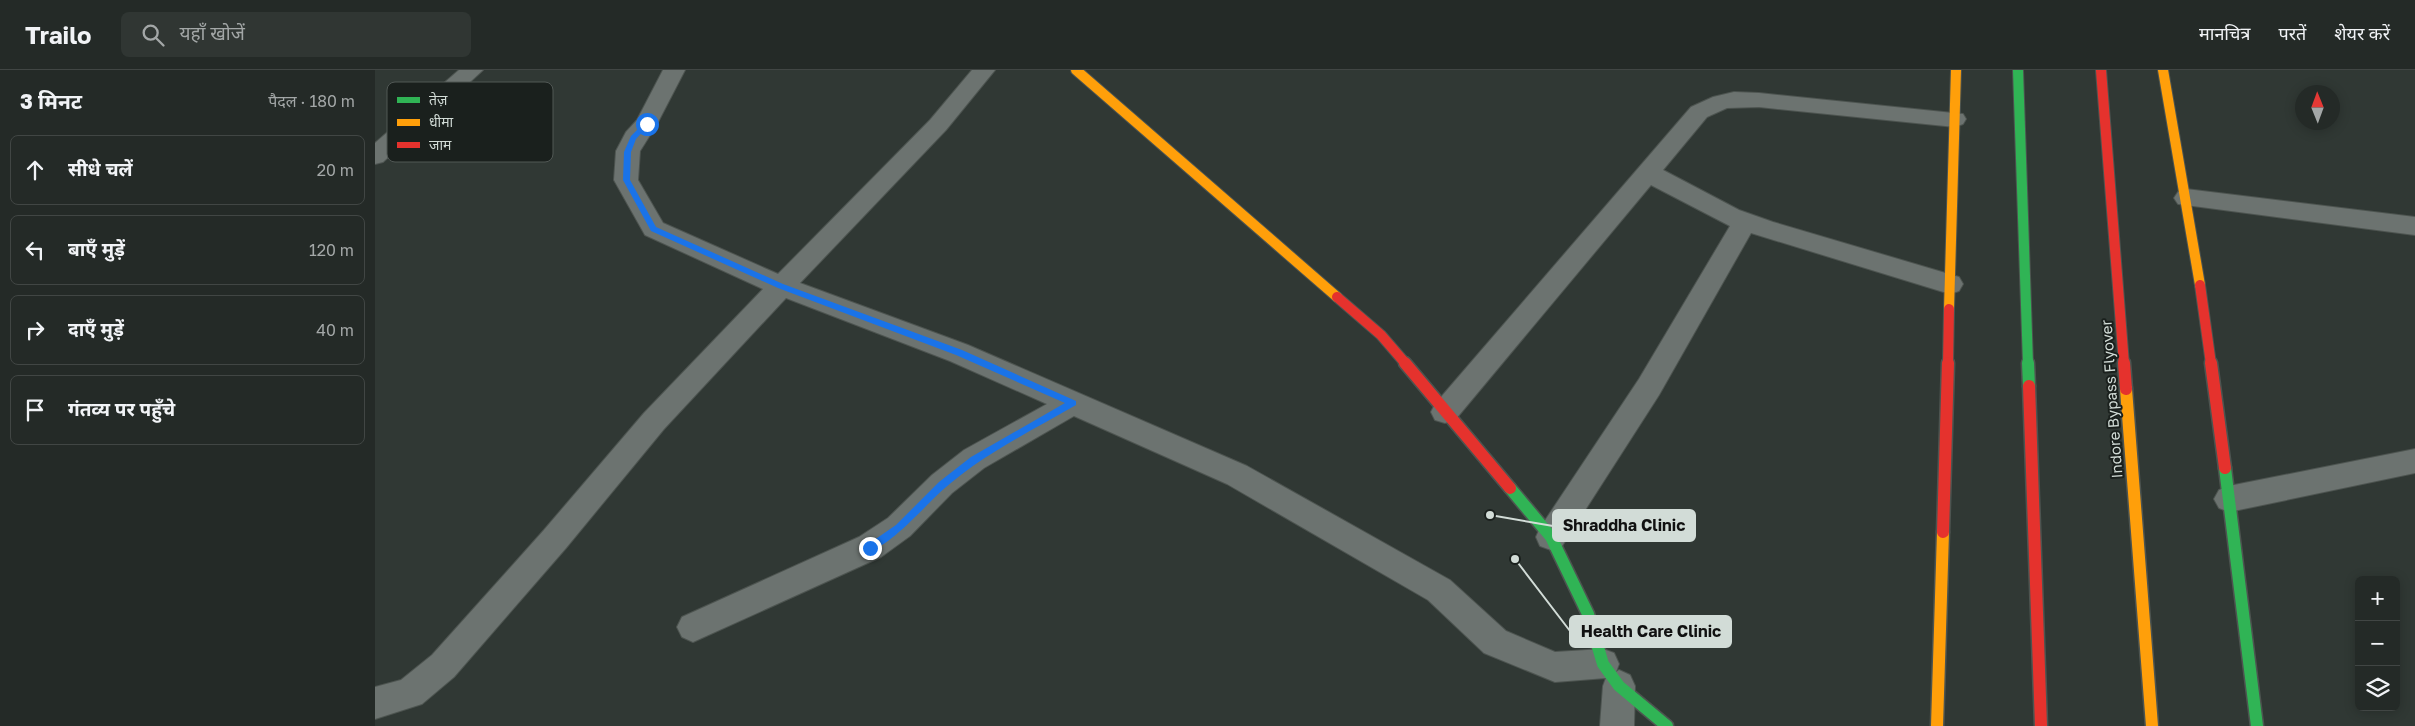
<!DOCTYPE html>
<html lang="hi">
<head>
<meta charset="utf-8">
<style>
	body { margin:0; font-family:"Golos Text","Noto Sans Devanagari",sans-serif; background:#303633; color:#f1f3f6 }
	.controls { position:absolute; right:15px; bottom:15px; display:grid; overflow:hidden; border-radius:8px; box-shadow:0 2px 12px #0003 }
	.controls button { width:45px; height:45px; display:grid; place-items:center; padding:0; border:0; border-bottom:1px solid #414644; background:#242a27; color:#f1f3f6; font:25px sans-serif }
	.compass { position:absolute; left:1920px; top:15px; width:45px; height:45px; border-radius:50%; background:#242a27; box-shadow:0 2px 12px #0003; rotate:359deg }
	.stop { position:absolute; width:15px; height:15px; margin:-11px; border:4px solid #1a73e8; border-radius:50%; background:#fff }
	.stop.end { background:#1a73e8; border-color:#fff; box-shadow:0 1px 5px #0008 }
	.list { margin:0; padding:0; list-style:none }
	h2 { display:flex; justify-content:space-between; align-items:center; height:65px; margin:0; padding:0 20px; font-size:21px }
	h2 small { font-size:16px; font-weight:400; color:#a3a7a7 }
	.list li { display:grid; grid-template-columns:32px 1fr auto; gap:15px; align-items:center; box-sizing:border-box; height:70px; margin:0 10px 10px; padding:0 10px; border:1px solid #414644; border-radius:8px }
	.list b { display:block; font-size:19px; white-space:nowrap }
	.list em { font-size:16px; font-style:normal; color:#a3a7a7 }
	.icon { flex:none; width:28px; height:28px; fill:none; stroke:currentColor; stroke-width:2; stroke-linecap:round; stroke-linejoin:round }
	.map { position:relative; flex:none; width:2040px; height:656px; overflow:hidden }
	header { display:flex; align-items:center; gap:30px; box-sizing:border-box; height:70px; padding:0 25px; background:#242a27; border-bottom:1px solid #414644 }
	header strong { font-size:24px }
	nav { display:flex; gap:28px; margin-inline-start:auto; font-size:18px }
	.search { width:350px; height:45px; background:#303633; display:flex; align-items:center; gap:12px; box-sizing:border-box; padding:0 18px; border-radius:8px; color:#a3a7a7; font-size:19px }
	main { display:flex }
	aside { flex:1; background:#242a27 }
	.map>svg:first-child { display:block }
</style>
</head>
<body>
<header>
<strong>Trailo</strong>
<div class="search"><svg class="icon" aria-label="search" viewBox="0 0 24 24"><circle cx="10" cy="10" r="6"/><path d="M15 15l6 6"/></svg>यहाँ खोजें</div>
<nav><a>मानचित्र</a><a>परतें</a><a>शेयर करें</a></nav>
</header>
<main>
<aside>
<h2>3 मिनट<small>पैदल · 180 m</small></h2>
<ul class="list">
<li><svg class="icon" aria-label="ahead" viewBox="0 0 24 24"><path d="M12 20V5M6 11l6-6 6 6"/></svg><div><b>सीधे चलें</b></div><em>20 m</em></li>
<li><svg class="icon" aria-label="left" viewBox="0 0 24 24"><path d="M17 20v-9H6M10 6l-5 5 5 5"/></svg><div><b>बाएँ मुड़ें</b></div><em>120 m</em></li>
<li><svg class="icon" aria-label="right" viewBox="0 0 24 24"><path d="M7 20v-9h11M14 6l5 5-5 5"/></svg><div><b>दाएँ मुड़ें</b></div><em>40 m</em></li>
<li><svg class="icon" aria-label="arrive" viewBox="0 0 24 24"><path d="M6 21V4h12l-3 4 3 4H6"/></svg><div><b>गंतव्य पर पहुँचे</b></div></li>
</ul>
</aside>
<div class="map">
<svg width="2040" height="656" viewBox="0 0 2040 656">
	<rect width="100%" height="100%" fill="#303834"/>
	<g fill="none" stroke-linecap="round" stroke-linejoin="round">
		<defs>
			<path id="street" d="M84,0H108L8,92L0,94V73Z
				M288,0H310L282,54L265,81L263,110L288,153L403,204L555,50L597,0H620L571,60L425,213L593,275L872,396L1075,510L1131,561L1180,582L1228,579L1239,583L1244,594L1241,602L1244,600L1255,605L1260,616L1259,656H1225L1228,616L1231,608L1180,612L1109,583L1053,530L852,414L699,346L609,398L577,423L535,466L506,487L329,567L318,572L307,567L302,557L307,547L484,467L513,448L557,405L589,380L672,334L575,291L411,228L289,359L191,478L79,607L47,634L0,649V617L26,610L57,585L169,460L269,343L388,219L270,165L239,110L241,81L251,62L262,50Z
				M1359,22L1384,23L1588,44L1591,49L1588,54L1580,57L1384,37L1352,38L1332,47L1288,100L1364,140L1398,152L1584,207L1588,214L1584,221L1575,224L1376,163L1284,325L1187,476L1176,480L1165,476L1161,467L1165,458L1264,309L1355,156L1276,115L1080,350L1070,353L1060,350L1056,342L1060,334L1316,37L1338,27Z
				M1811,119L2040,147V165L1803,134L1799,128L1803,122Z
				M2040,379V403L1854,442L1844,438L1839,429L1844,420L1854,416Z"/>
			<path id="fast-far1" d="M1643,0L1653,294"/>
			<path id="fast" d="M1653,293L1654,316
				M1850,398L1882,656
				M1135,418L1176,467L1213,544L1228,594L1244,616L1292,656"/>
			<path id="slow-far1" d="M701,0L962,227
				M1788,0L1825,215
				M1574,239L1581,0"/>
			<path id="slow" d="M1751,319L1777,656
				M1562,656L1568,462"/>
			<path id="jam-far1" d="M1726,0L1749,294
				M1825,215L1836,294
				M962,227L1006,265L1031,294
				M1573,294L1574,239"/>
			<path id="jam" d="M1030,293L1135,418
				M1749,293L1751,319
				M1836,293L1850,398
				M1654,316L1666,656
				M1568,462L1573,293"/>
		</defs>
		<use href="#street" stroke="#4d5450" stroke-width="2"/>
		<use href="#fast-far1" stroke="#4d5450" stroke-width="12"/>
		<use href="#fast" stroke="#4d5450" stroke-width="15"/>
		<use href="#slow-far1" stroke="#4d5450" stroke-width="12"/>
		<use href="#slow" stroke="#4d5450" stroke-width="15"/>
		<use href="#jam-far1" stroke="#4d5450" stroke-width="12"/>
		<use href="#jam" stroke="#4d5450" stroke-width="15"/>
		<use href="#street" fill="#6c7370" fill-rule="evenodd"/>
		<use href="#fast-far1" stroke="#30b455" stroke-width="10"/>
		<use href="#fast" stroke="#30b455" stroke-width="12"/>
		<use href="#slow-far1" stroke="#ff9f0a" stroke-width="10"/>
		<use href="#slow" stroke="#ff9f0a" stroke-width="12"/>
		<use href="#jam-far1" stroke="#e5322d" stroke-width="10"/>
		<use href="#jam" stroke="#e5322d" stroke-width="12"/>
	</g>
	<path fill="#1a73e8" d="M269,53L275,54L261,69L256,82L255,110L281,157L408,214L587,280L701,331V335C651,364 598,389 557,430C546,441 506,484 492,480V475L521,455L564,412L596,387L690,333L581,285L403,218L276,161L248,110L249,82L256,66Z"/>
	<g text-anchor="middle" stroke-width="4" stroke-linejoin="round" paint-order="stroke">
		<g font-size="15" fill="#d2dcd7" stroke="#1a201d">
			<text transform="translate(1737 329) rotate(-94)" y="5">Indore Bypass Flyover</text>
		</g>
	</g>
	<rect x="12" y="12" width="166" height="80" rx="8" fill="#1a201d" stroke="#515855" stroke-width="1"/>
	<rect x="22" y="27" width="23" height="6" fill="#30b455"/>
	<rect x="22" y="49" width="23" height="7" fill="#ff9f0a"/>
	<rect x="22" y="72" width="23" height="6" fill="#e5322d"/>
	<g font-size="14" fill="#d2dcd7">
		<text x="54" y="35">तेज़</text>
		<text x="54" y="57">धीमा</text>
		<text x="54" y="80">जाम</text>
	</g>
	<path fill="none" stroke="#d2dcd7" stroke-width="2" d="M1115 445L1178 456M1140 489L1195 561"/>
	<g fill="#d2dcd7" stroke="#1a201d" stroke-width="2">
		<circle cx="1115" cy="445" r="5"/>
		<circle cx="1140" cy="489" r="5"/>
	</g>
	<g fill="#d2dcd7" stroke="#d2dcd7" stroke-width="2">
		<rect x="1178" y="440" width="142" height="31" rx="5"/>
		<rect x="1195" y="546" width="161" height="31" rx="5"/>
	</g>
	<g font-size="16" text-anchor="middle" font-weight="bold" fill="#111">
		<text x="1249" y="461">Shraddha Clinic</text>
		<text x="1276" y="567">Health Care Clinic</text>
	</g>
</svg>
<div class="controls">
<button>+</button>
<button>−</button>
<button><svg class="icon" aria-label="layers" viewBox="0 0 24 24"><path d="M12 4l9 5-9 5-9-5zM3 14l9 5 9-5"/></svg></button>
</div>
<svg class="compass" viewBox="-18 -18 36 36"><path d="M0-13l5 13h-10z" fill="#e53935"/><path d="M0 13l5-13h-10z" fill="#a3a7a7"/></svg>
<div class="stop" style="left:272px;top:54px"></div>
<div class="stop end" style="left:495px;top:478px"></div>
</div>
</main>
</body>
</html>
